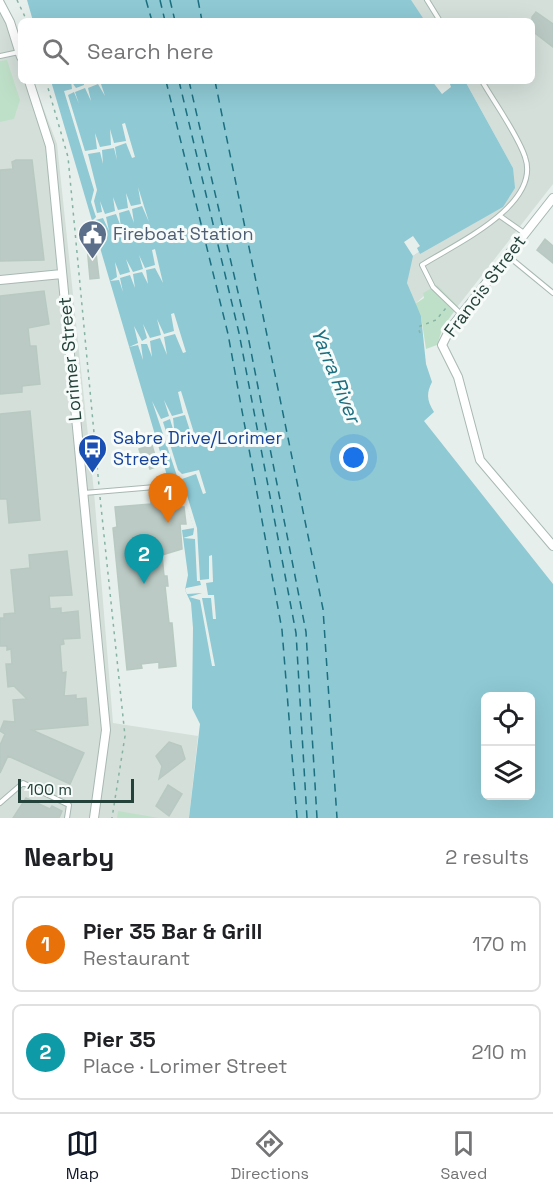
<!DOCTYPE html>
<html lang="en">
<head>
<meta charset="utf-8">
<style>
	body { margin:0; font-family:"Space Grotesk",sans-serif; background:#f6f6f6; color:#202124 }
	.controls { position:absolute; right:18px; bottom:18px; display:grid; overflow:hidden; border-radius:9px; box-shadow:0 6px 24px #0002 }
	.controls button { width:54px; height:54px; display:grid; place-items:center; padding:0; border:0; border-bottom:2px solid #e0e0e0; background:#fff; color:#202124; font:30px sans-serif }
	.scale { position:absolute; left:18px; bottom:15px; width:116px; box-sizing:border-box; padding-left:6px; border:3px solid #24423a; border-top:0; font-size:16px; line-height:21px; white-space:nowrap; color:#24423a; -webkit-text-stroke:4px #f7fbf9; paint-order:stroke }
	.you { position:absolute; left:354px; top:458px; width:21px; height:21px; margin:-15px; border:4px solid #fff; border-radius:50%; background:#1a73e8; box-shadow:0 0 0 9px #1a73e833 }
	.badge { display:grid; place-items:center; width:39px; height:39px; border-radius:50%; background:#111827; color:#fff; font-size:20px; font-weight:700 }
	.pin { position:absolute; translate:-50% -50px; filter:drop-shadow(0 2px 3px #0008) }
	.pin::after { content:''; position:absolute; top:32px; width:21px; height:18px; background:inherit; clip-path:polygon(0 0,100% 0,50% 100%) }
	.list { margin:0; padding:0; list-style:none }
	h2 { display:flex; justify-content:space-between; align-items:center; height:78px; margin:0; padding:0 24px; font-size:26px }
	h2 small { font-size:20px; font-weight:400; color:#757577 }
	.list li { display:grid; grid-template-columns:39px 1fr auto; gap:18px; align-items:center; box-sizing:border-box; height:96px; margin:0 12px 12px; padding:0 12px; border:2px solid #e0e0e0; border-radius:9px }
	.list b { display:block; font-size:22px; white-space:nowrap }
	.list p { margin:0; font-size:20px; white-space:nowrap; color:#757577 }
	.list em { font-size:20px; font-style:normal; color:#757577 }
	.icon { flex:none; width:33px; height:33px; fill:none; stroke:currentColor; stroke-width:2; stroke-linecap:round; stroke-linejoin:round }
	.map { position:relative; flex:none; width:553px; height:818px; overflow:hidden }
	.search { position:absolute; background:#fff; box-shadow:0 6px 24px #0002; left:18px; right:18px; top:18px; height:66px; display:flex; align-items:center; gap:15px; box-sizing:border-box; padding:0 21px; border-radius:9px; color:#757577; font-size:22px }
	.sheet { height:294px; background:#fff }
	nav { display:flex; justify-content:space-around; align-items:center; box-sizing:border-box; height:84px; border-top:2px solid #e0e0e0; background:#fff; font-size:16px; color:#757577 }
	nav a { display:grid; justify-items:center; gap:3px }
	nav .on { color:#111827 }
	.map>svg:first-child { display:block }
</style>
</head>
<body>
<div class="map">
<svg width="553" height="818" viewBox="0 0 553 818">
	<rect width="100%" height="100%" fill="#e6efeb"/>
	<path fill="#d4dfda" d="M0,0L21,49V81H33L57,144L94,492L113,723L198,736L189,818H0Z
		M410,0H553V184L458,306L436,285L415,304L407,283L413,236L469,225L503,207L513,168L465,81H532V21H425Z"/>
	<path fill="#bfe0c8" d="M7,60L20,100L14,119L0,122V61Z
		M437,285L458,306L443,327L437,345L426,349L421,316L415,304L424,298L423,293Z
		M118,811L159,818H117Z"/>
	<path fill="#8ec9d4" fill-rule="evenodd" d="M27,0H411L425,21H33Z
		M51,81H465L513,168L515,188L503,207L420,254L419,252L413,256L407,283L421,316L426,364L432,382C426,394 427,401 434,412L424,421L553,584V818H189L200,724L192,708L193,628L191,603L185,590L188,575L182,530L194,528L182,490L172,491L168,479ZM486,696H530V796H486Z"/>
	<path fill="#e6efeb" d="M71,81L76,88L84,85V81L88,84L107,81L101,84L105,96L98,84L88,88L91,101L85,88L75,92L79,104L74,92L68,95L85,151L97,149L95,133L100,147L111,145L110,129L114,143L126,141L122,124L125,123L135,157L132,158L126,143L115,147L117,160L114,148L102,150L103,164L100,152L88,154L97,190L94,201L97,213L102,212L100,201L105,214L115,211L113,197L118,210L128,208L126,193L131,206L141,204L138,187L149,222L142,206L132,209L134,223L129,210L119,213L121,227L116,214L106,217L109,231L103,218L92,221L96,217L91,202L94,190L64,91L72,89Z
		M432,81H449L451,87L442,94Z
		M413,236L420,246L417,248L419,252L413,256L404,242Z
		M155,249L163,283L155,268L146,270L148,284L142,272L133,274L135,288L130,275L120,278L123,292L119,280L110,281L117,277L115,262L120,275L130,272L126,259L133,272L143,269L139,255L145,268L155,265L152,250Z
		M174,313L186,352L183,353L175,334L164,337L167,355L160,338L150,341L152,357L147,344H141L143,360L138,345L129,347L138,343L134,326L142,341L147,338L143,324L150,338L161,335L157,319L164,334L174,331L171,314Z
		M181,391L194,433L191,434L185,415L173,418L175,436L170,419L163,422L178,470L182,474L199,470L206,493L203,494L196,474L182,479L197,528L200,580L209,579V556L212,555L213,582L206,583L208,595H214L216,619H213L211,598H202L215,666H212L200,600L189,597L202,593L187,594L185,590L186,588L201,585L200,581H197L195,539L183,538L193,535L194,529L178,479L169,481L168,479L177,476L152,401L161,419L169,416L164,400L172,416L183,413L178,392Z"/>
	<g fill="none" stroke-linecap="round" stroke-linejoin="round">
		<path stroke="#1c6f80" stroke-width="1.5" stroke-dasharray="8 6" stroke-linecap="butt" d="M146,0L152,21
			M160,0L165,21
			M170,0L175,21
			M198,0L202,21
			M166,81L228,334L282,630L297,818
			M179,81L239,333L296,633L307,818
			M189,81L247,331L306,632L317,818
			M215,81L323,609L337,818"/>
	</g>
	<path fill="#bbcac4" stroke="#b8c9c2" stroke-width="1.5" d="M536,12L553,24V47L532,31V17Z
		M16,160H32L44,260L0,261V170L13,169L12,162Z
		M545,239L553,246V263L537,250Z
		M95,245L99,278L90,279L87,246Z
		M44,291L49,324L28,328L30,346H36L40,384L22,386V392L0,394V296Z
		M30,411L40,520L9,523L7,499H0V414Z
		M152,445L158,466L150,469L147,461L143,462L139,449Z
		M166,498V502L177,501L178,507H184L186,524H180L182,549L162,555L164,576H167L168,586H165L169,623H172L176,666L159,668V662L141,664L142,668L127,670L113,528L117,527L115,507L151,504V500Z
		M67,551L72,595L49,596L50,609L61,608V613L78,611L80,638L63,639L64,644L60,645L62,673L66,672L64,696L76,695V699L86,698L88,725L32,730L84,753L70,784L8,756L0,773V745L5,734L0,731L4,721L15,722L13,700L27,699L14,686L8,687L6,664H12L11,649L7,650V646H0V618H4V614L15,613L11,570L30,568L29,555Z
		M169,742L181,746L185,759L159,779L162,766L156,756Z
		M168,785L182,794L169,816L156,806Z
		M26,798L50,809L52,806L62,811L59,818H13Z"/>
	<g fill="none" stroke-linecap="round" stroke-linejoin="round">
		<defs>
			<path id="service" d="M427,0L440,21
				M0,56L19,52
				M500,216L524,233
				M508,256L553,293
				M461,314L433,287L422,265C455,244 542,205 525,157C518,135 494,102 482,81
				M84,493L167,486
				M0,803L23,783L69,805L67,818"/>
			<path id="minor" d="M0,3L10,22L21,57
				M29,81L50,146L106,730L94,818
				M553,198L450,329L442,345L458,377L480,460L553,546
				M0,280L62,274"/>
		</defs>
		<use href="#service" stroke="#a8b8b2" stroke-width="6"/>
		<use href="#minor" stroke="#a8b8b2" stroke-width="10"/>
		<path stroke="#86b3a5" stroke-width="1.5" stroke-dasharray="3 4.5" stroke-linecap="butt" d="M17,0L27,21
			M46,81L68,157L99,486
			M420,333L418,327L436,320L446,308
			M100,497L125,736L112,818"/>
		<use href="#service" stroke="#fff" stroke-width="4"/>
		<use href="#minor" stroke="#fff" stroke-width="8"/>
	</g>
	<defs>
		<symbol id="civic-pin" viewBox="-11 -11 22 30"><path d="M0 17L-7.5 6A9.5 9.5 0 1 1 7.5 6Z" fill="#5c6f8a" stroke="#f7fbf9"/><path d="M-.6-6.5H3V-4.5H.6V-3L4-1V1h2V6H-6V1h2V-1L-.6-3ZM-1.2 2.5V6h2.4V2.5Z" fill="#fff"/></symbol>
		<symbol id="bus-pin" viewBox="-11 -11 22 30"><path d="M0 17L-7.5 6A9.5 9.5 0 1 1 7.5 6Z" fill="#1a4fb4" stroke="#f7fbf9"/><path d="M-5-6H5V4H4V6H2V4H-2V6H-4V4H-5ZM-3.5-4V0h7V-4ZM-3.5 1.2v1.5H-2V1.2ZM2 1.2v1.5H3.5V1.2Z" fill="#fff"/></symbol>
	</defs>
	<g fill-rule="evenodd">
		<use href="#civic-pin" x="76" y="218" width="33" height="45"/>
		<use href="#bus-pin" x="76" y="432" width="33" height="45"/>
	</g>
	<g text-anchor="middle" stroke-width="6" stroke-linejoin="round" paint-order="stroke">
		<g font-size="18" fill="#4e5e75" stroke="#f7fbf9" text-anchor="start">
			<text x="113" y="240">Fireboat Station</text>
		</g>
		<g font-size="18" fill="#24423a" stroke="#f7fbf9">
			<text transform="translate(485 286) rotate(-53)" y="6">Francis Street</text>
			<text transform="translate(70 359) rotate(-95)" y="6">Lorimer Street</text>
		</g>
		<g font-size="18" fill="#164399" stroke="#f7fbf9" text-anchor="start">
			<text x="113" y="444">Sabre Drive/Lorimer<tspan x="113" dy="21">Street</tspan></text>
		</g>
		<g font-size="20" font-style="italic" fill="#1c6f80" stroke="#f7fbf9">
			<text transform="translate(336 375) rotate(68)" y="7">Yarra River</text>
		</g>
	</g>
</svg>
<div class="controls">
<button><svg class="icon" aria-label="locate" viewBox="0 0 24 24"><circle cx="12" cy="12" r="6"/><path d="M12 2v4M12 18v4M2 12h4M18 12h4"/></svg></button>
<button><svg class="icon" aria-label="layers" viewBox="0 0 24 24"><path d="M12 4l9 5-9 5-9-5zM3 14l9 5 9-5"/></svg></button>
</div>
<div class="scale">100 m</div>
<div class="you"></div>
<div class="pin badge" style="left:168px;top:523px;background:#e8710a">1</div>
<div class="pin badge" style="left:144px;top:584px;background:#0f9aa8">2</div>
<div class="search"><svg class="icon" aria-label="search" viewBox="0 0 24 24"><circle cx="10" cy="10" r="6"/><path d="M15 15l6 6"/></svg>Search here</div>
</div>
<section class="sheet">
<h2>Nearby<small>2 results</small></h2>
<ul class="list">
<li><span class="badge" style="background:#e8710a">1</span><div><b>Pier 35 Bar &amp; Grill</b><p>Restaurant</p></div><em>170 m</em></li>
<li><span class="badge" style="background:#0f9aa8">2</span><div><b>Pier 35</b><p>Place · Lorimer Street</p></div><em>210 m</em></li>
</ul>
</section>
<nav>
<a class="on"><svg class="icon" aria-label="map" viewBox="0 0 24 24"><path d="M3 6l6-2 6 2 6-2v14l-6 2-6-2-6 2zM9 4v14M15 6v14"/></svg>Map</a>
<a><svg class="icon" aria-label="directions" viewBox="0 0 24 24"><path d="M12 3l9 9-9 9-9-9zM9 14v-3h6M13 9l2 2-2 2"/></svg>Directions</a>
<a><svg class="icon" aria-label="saved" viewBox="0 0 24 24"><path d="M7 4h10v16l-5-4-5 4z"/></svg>Saved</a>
</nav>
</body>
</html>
